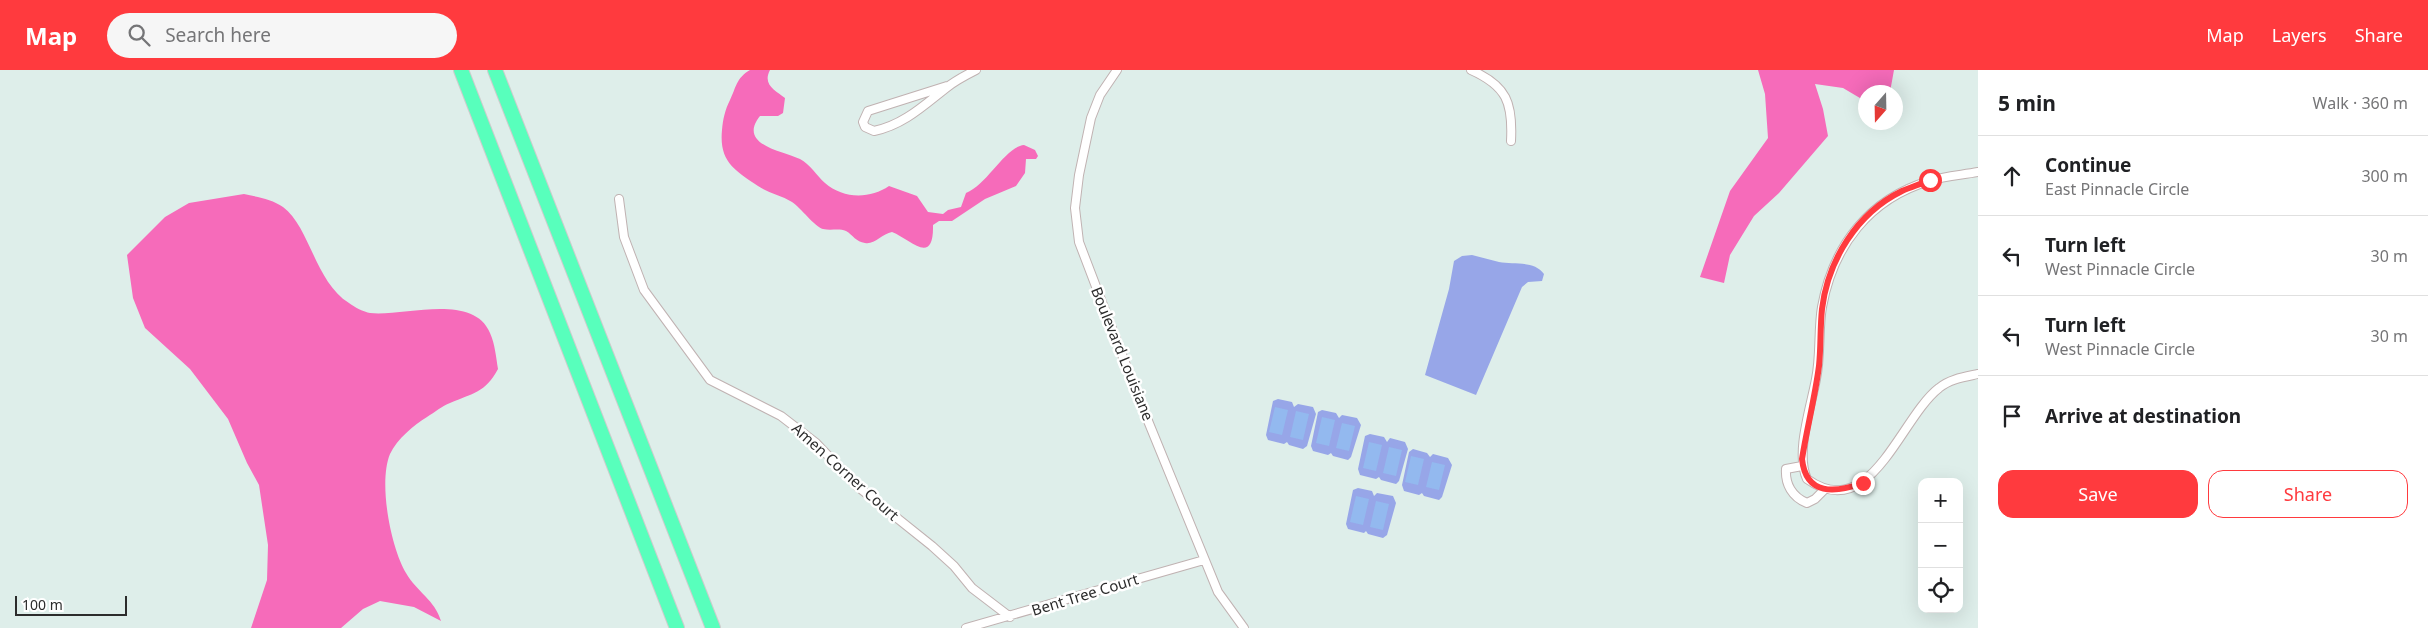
<!DOCTYPE html>
<html lang="en">
<head>
<meta charset="utf-8">
<style>
	body { margin:0; font-family:"Noto Sans",sans-serif; background:#f6f6f6; color:#202124 }
	.controls { position:absolute; right:15px; bottom:15px; display:grid; overflow:hidden; border-radius:10px; box-shadow:0 5px 20px #0002 }
	.controls button { width:45px; height:45px; display:grid; place-items:center; padding:0; border:0; border-bottom:1px solid #e0e0e0; background:#fff; color:#202124; font:25px sans-serif }
	.compass { position:absolute; left:1858px; top:15px; width:45px; height:45px; border-radius:50%; background:#fff; box-shadow:0 5px 20px #0002; rotate:200deg }
	.scale { position:absolute; left:15px; bottom:12px; width:112px; box-sizing:border-box; padding-left:5px; border:2px solid #2c2c2c; border-top:0; font-size:14px; line-height:18px; white-space:nowrap; color:#2c2c2c; -webkit-text-stroke:4px #fff; paint-order:stroke }
	.stop { position:absolute; width:15px; height:15px; margin:-11px; border:4px solid #ff3a3e; border-radius:50%; background:#fff }
	.stop.end { background:#ff3a3e; border-color:#fff; box-shadow:0 1px 5px #0008 }
	.list { margin:0; padding:0; list-style:none }
	h2 { display:flex; justify-content:space-between; align-items:center; height:65px; margin:0; padding:0 20px; font-size:21px }
	h2 small { font-size:16px; font-weight:400; color:#757577 }
	.list li { display:grid; grid-template-columns:32px 1fr auto; gap:15px; align-items:center; box-sizing:border-box; height:80px; padding:0 20px; border-top:1px solid #e0e0e0 }
	.list b { display:block; font-size:19px; white-space:nowrap }
	.list p { margin:0; font-size:16px; white-space:nowrap; color:#757577 }
	.list em { font-size:16px; font-style:normal; color:#757577 }
	.actions { display:flex; gap:10px; padding:15px 20px }
	.actions a { flex:1; padding:11px 0; border:1px solid #ff3a3e; border-radius:15px; text-align:center; font-size:18px; color:#ff3a3e }
	.actions .main { background:#ff3a3e; color:#fff }
	.icon { flex:none; width:28px; height:28px; fill:none; stroke:currentColor; stroke-width:2; stroke-linecap:round; stroke-linejoin:round }
	.map { position:relative; flex:none; width:1978px; height:558px; overflow:hidden }
	header { display:flex; align-items:center; gap:30px; box-sizing:border-box; height:70px; padding:0 25px; background:#ff3a3e; color:#fff }
	header strong { font-size:24px }
	nav { display:flex; gap:28px; margin-inline-start:auto; font-size:18px }
	.search { width:350px; height:45px; background:#f6f6f6; display:flex; align-items:center; gap:12px; box-sizing:border-box; padding:0 18px; border-radius:28px; color:#757577; font-size:19px }
	main { display:flex }
	aside { flex:1; background:#fff }
	.map>svg:first-child { display:block }
</style>
</head>
<body>
<header>
<strong>Map</strong>
<div class="search"><svg class="icon" aria-label="search" viewBox="0 0 24 24"><circle cx="10" cy="10" r="6"/><path d="M15 15l6 6"/></svg>Search here</div>
<nav><a>Map</a><a>Layers</a><a>Share</a></nav>
</header>
<main>
<div class="map">
<svg width="1978" height="558" viewBox="0 0 1978 558">
	<rect width="100%" height="100%" fill="#deeeea"/>
	<path fill="#97a6e8" d="M1472,185C1481,187 1490,190 1499,192C1513,195 1534,190 1544,204L1542,211L1528,212L1522,217L1476,325L1425,305L1449,219L1454,191L1462,186Z
		M1278,329L1292,332L1294,337L1298,334L1313,337L1316,344L1307,376L1303,379L1289,375L1287,372L1284,374L1268,370L1266,365L1273,331Z
		M1322,340L1336,343L1339,348L1342,345L1357,348L1361,355L1351,387L1348,390L1333,386L1331,383L1328,385L1313,381L1311,376L1318,342Z
		M1370,364L1384,367L1387,372L1390,368L1405,372L1408,379L1399,411L1396,414L1381,410L1379,407L1376,409L1360,405L1358,399L1365,366Z
		M1413,379L1427,383L1430,387L1433,384L1448,388L1452,395L1442,427L1439,430L1424,426L1422,423L1419,425L1404,421L1402,415L1409,382Z
		M1358,418L1372,421L1374,426L1377,423L1393,426L1396,433L1387,465L1383,468L1368,464L1366,461L1364,463L1348,459L1346,454L1353,420Z"/>
	<path fill="#93b9ef" d="M1275,337L1288,340L1282,365L1269,362Z
		M1296,341L1309,344L1303,370L1290,367Z
		M1322,347L1335,350L1329,376L1316,373Z
		M1342,353L1355,356L1349,381L1336,378Z
		M1369,372L1382,375L1376,401L1363,398Z
		M1389,377L1402,380L1396,406L1383,403Z
		M1411,386L1424,389L1418,415L1405,412Z
		M1432,392L1445,395L1439,420L1426,417Z
		M1356,426L1369,429L1363,455L1350,452Z
		M1376,431L1389,434L1383,460L1370,457Z"/>
	<path fill="#f66bba" d="M750,0H770C762,15 776,21 785,28L783,43L778,46H760C737,75 783,81 800,89C810,94 817,106 825,113C843,129 870,129 889,116L917,126L928,142L943,144L948,140L961,137L966,123C988,114 1005,77 1024,75L1035,80L1038,86L1036,89H1026L1025,103L1016,116L985,129L952,151H939L933,155C934,197 910,169 892,162C882,164 874,175 865,173C856,172 853,165 846,161C839,158 831,161 823,159C815,157 801,138 792,132C781,125 768,123 758,116C734,100 719,91 722,60C723,49 725,40 730,30C736,18 736,8 750,0Z
		M1758,0H1894L1890,22H1866L1865,31L1843,18L1815,14L1823,39L1828,66L1779,123L1754,146L1730,185L1724,213L1700,207L1730,121L1768,68L1765,24Z
		M244,124C257,127 272,129 283,137C310,157 315,212 349,233C354,237 364,242 370,243C402,247 473,222 490,263C495,274 496,287 498,299C485,323 473,323 450,333C442,336 435,342 427,347C414,355 397,369 390,384C378,413 391,478 406,503C417,522 435,530 441,551L414,537L380,531L363,539L341,558H251L267,510L268,475L259,415L247,393L228,349L190,299L145,258L133,228L127,185L165,147L189,133Z"/>
	<g fill="none" stroke-linecap="round" stroke-linejoin="round">
		<defs>
			<path id="street" d="M1117,0L1100,25L1091,48L1079,105L1075,138L1079,172L1137,324L1218,522L1244,558
				M1471,0C1507,16 1513,33 1511,71
				M947,16L868,41L863,52L865,57L874,61C903,55 923,36 946,18C955,11 966,5 976,0
				M1978,102C1962,105 1945,106 1929,111C1869,129 1833,176 1822,237C1818,260 1821,285 1816,309C1811,337 1795,383 1807,409C1871,455 1900,348 1939,318C1950,309 1964,307 1978,304
				M619,129L624,167L644,220L710,310L781,346L816,373L857,416L932,476L954,496L972,518L1010,547
				M1802,396L1786,399C1785,414 1792,427 1807,433L1815,429L1825,419
				M966,558L1204,490"/>
			<path id="highway" d="M461,0L677,558
				M495,0L713,558"/>
		</defs>
		<use href="#street" stroke="#c0b2b2" stroke-width="10"/>
		<use href="#highway" stroke="#ccc" stroke-width="16"/>
		<use href="#street" stroke="#fff" stroke-width="8"/>
		<use href="#highway" stroke="#58ffbc" stroke-width="14"/>
	</g>
	<g fill="none" stroke-linecap="round" stroke-linejoin="round">
		<path stroke="#ff3a3e" stroke-width="6" d="M1863,413C1835,423 1806,426 1802,389C1807,358 1815,327 1819,296C1821,277 1820,258 1822,239C1828,190 1857,143 1902,121C1911,117 1921,114 1930,110"/>
	</g>
	<g text-anchor="middle" stroke-width="5" stroke-linejoin="round" paint-order="stroke">
		<g font-size="15" fill="#2c2c2c" stroke="#fff">
			<text transform="translate(1122 284) rotate(68)" y="5">Boulevard Louisiane</text>
			<text transform="translate(845 402) rotate(42)" y="5">Amen Corner Court</text>
			<text transform="translate(1085 525) rotate(-17)" y="5">Bent Tree Court</text>
		</g>
	</g>
</svg>
<div class="controls">
<button>+</button>
<button>−</button>
<button><svg class="icon" aria-label="locate" viewBox="0 0 24 24"><circle cx="12" cy="12" r="6"/><path d="M12 2v4M12 18v4M2 12h4M18 12h4"/></svg></button>
</div>
<svg class="compass" viewBox="-18 -18 36 36"><path d="M0-13l5 13h-10z" fill="#e53935"/><path d="M0 13l5-13h-10z" fill="#757577"/></svg>
<div class="scale">100 m</div>
<div class="stop" style="left:1930px;top:110px"></div>
<div class="stop end" style="left:1863px;top:413px"></div>
</div>
<aside>
<h2>5 min<small>Walk · 360 m</small></h2>
<ul class="list">
<li><svg class="icon" aria-label="ahead" viewBox="0 0 24 24"><path d="M12 20V5M6 11l6-6 6 6"/></svg><div><b>Continue</b><p>East Pinnacle Circle</p></div><em>300 m</em></li>
<li><svg class="icon" aria-label="left" viewBox="0 0 24 24"><path d="M17 20v-9H6M10 6l-5 5 5 5"/></svg><div><b>Turn left</b><p>West Pinnacle Circle</p></div><em>30 m</em></li>
<li><svg class="icon" aria-label="left" viewBox="0 0 24 24"><path d="M17 20v-9H6M10 6l-5 5 5 5"/></svg><div><b>Turn left</b><p>West Pinnacle Circle</p></div><em>30 m</em></li>
<li><svg class="icon" aria-label="arrive" viewBox="0 0 24 24"><path d="M6 21V4h12l-3 4 3 4H6"/></svg><div><b>Arrive at destination</b></div></li>
</ul>
<div class="actions"><a class="main">Save</a><a>Share</a></div>
</aside>
</main>
</body>
</html>
